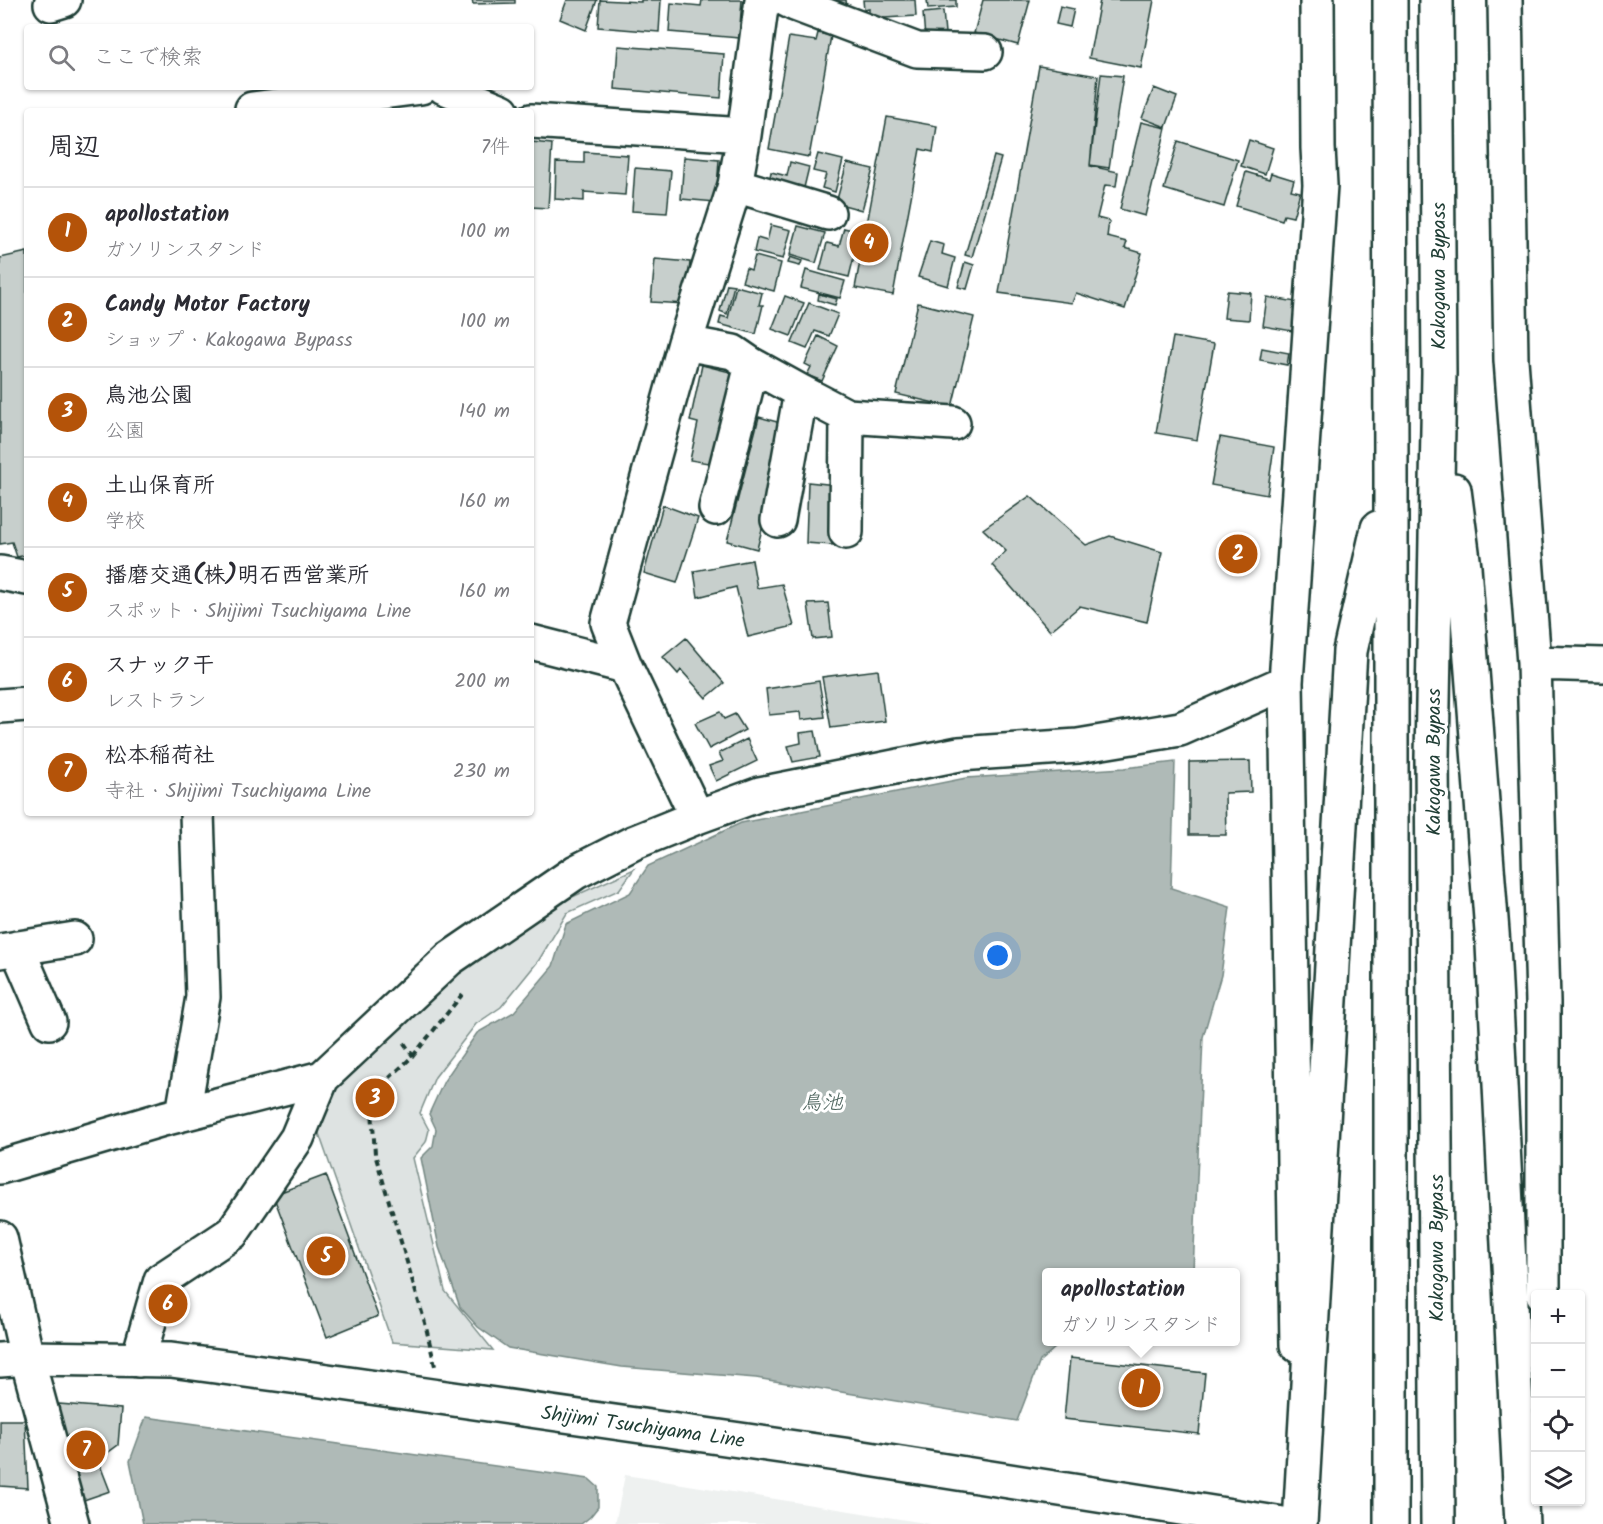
<!DOCTYPE html>
<html lang="ja">
<head>
<meta charset="utf-8">
<style>
	body { margin:0; font-family:Kalam,"Klee One",sans-serif; background:#f2f2f3; color:#2b2b33 }
	.controls { position:absolute; right:18px; bottom:18px; display:grid; overflow:hidden; border-radius:6px; box-shadow:0 2px 4px #0004 }
	.controls button { width:54px; height:54px; display:grid; place-items:center; padding:0; border:0; border-bottom:2px solid #e1e1e2; background:#fff; color:#2b2b33; font:30px sans-serif }
	.you { position:absolute; left:998px; top:956px; width:21px; height:21px; margin:-15px; border:4px solid #fff; border-radius:50%; background:#1a73e8; box-shadow:0 0 0 9px #1a73e833 }
	.badge { display:grid; place-items:center; width:39px; height:39px; border-radius:50%; background:#b45309; color:#fff; font-size:20px; font-weight:700 }
	.pin { position:absolute; translate:-50% -50%; border:3px solid #fff; box-shadow:0 2px 6px #0006 }
	.popup { position:absolute; left:1042px; top:1268px; width:198px; height:78px; box-sizing:border-box; display:grid; place-content:center; border-radius:6px; background:#fff; filter:drop-shadow(0 2px 4px #0005); font-size:20px; white-space:nowrap; color:#7c7c81 }
	.popup b { font-size:22px; color:#2b2b33 }
	.popup::after { content:''; position:absolute; left:50%; top:100%; margin-left:-12px; border:12px solid transparent; border-top-color:#fff }
	.list { margin:0; padding:0; list-style:none }
	h2 { display:flex; justify-content:space-between; align-items:center; height:78px; margin:0; padding:0 24px; font-size:26px }
	h2 small { font-size:20px; font-weight:400; color:#7c7c81 }
	.list li { display:grid; grid-template-columns:39px 1fr auto; gap:18px; align-items:center; box-sizing:border-box; height:90px; padding:0 24px; border-top:2px solid #e1e1e2 }
	.list b { display:block; font-size:22px; white-space:nowrap }
	.list p { margin:0; font-size:20px; white-space:nowrap; color:#7c7c81 }
	.list em { font-size:20px; font-style:normal; color:#7c7c81 }
	.icon { flex:none; width:33px; height:33px; fill:none; stroke:currentColor; stroke-width:2; stroke-linecap:round; stroke-linejoin:round }
	.map { position:relative; flex:none; width:1603px; height:1524px; overflow:hidden }
	.search { position:absolute; background:#fff; box-shadow:0 2px 4px #0004; left:24px; top:24px; width:510px; height:66px; display:flex; align-items:center; gap:15px; box-sizing:border-box; padding:0 21px; border-radius:6px; color:#7c7c81; font-size:22px }
	.panel { position:absolute; background:#fff; box-shadow:0 2px 4px #0004; left:24px; top:108px; width:510px; height:708px; border-radius:6px }
	.map>svg:first-child { display:block }
</style>
</head>
<body>
<div class="map">
<svg width="1603" height="1524" viewBox="0 0 1603 1524">
	<rect width="100%" height="100%" fill="#fff"/>
	<filter id="ink" filterUnits="userSpaceOnUse"><feTurbulence type="fractalNoise" baseFrequency=".0167" numOctaves="2"/><feDisplacementMap in="SourceGraphic" scale="12" xChannelSelector="R" yChannelSelector="G"/><feConvolveMatrix kernelMatrix="1 2 1 2 8 2 1 2 1" color-interpolation-filters="sRGB"/></filter>
	<g filter="url(#ink)">
		<path fill="#eef1f0" d="M625,1475L651,1479L931,1524H615Z"/>
		<path fill="#dee3e2" stroke="#7e908b" stroke-width="1.5" d="M634,869L619,890L567,913L539,960L501,1007L476,1024L435,1077L420,1113L429,1130L426,1142L413,1158L445,1291L493,1350L392,1342L316,1125L328,1083L453,966L524,919Z"/>
		<path fill="#afbab7" stroke="#758883" stroke-width="1.5" d="M1175,762L1171,888L1230,907L1221,975L1203,1037L1193,1272H1046V1342H1101H1062L1040,1361L1017,1421L756,1378L622,1367L508,1348L478,1327L460,1307L439,1247L421,1158L433,1146L436,1129L429,1114L444,1081L477,1033L514,1012L553,966L566,924L630,893L648,866L741,823L966,778L1124,768Z
			M146,1417L589,1479L598,1487V1507L590,1517L581,1524H143L130,1461Z"/>
		<path fill="#c7cfcc" stroke="#1f3d34" stroke-width="1.5" d="M472,0H515V3L473,4Z
			M567,0H597L586,30L560,19Z
			M600,0L641,2V0H661L659,32L598,27Z
			M702,0H742L739,38L669,32L671,3L701,6Z
			M835,0H846L847,8L836,9Z
			M863,0H915L916,16L869,19V9L864,10Z
			M927,0H956V7L928,9Z
			M983,0H1030L1018,45L974,33Z
			M1100,0H1154L1141,68L1089,58Z
			M1060,6L1074,9L1070,27L1056,24Z
			M943,11L945,33H939V37L925,38L923,13Z
			M818,33L831,36L809,157L769,149L789,37L816,41Z
			M618,46L724,54L721,98L615,89Z
			M1039,66L1098,76L1090,166L1118,172L1116,186L1105,185L1097,218L1109,221L1107,237L1127,242L1125,248L1142,253L1125,309L1076,293L1072,303L999,293Z
			M1101,74L1123,76L1109,168L1090,165Z
			M1154,88L1177,97L1166,127L1142,118Z
			M447,105L449,111H430Z
			M887,117L937,126L933,152L920,149L893,295L855,288Z
			M1141,122L1166,128L1145,216L1120,209Z
			M1249,140L1273,148L1265,174L1241,166Z
			M1178,141L1238,160L1224,207L1164,189Z
			M531,142L552,144L548,208L531,207Z
			M584,152L628,155L625,195L584,192V201L555,199L556,162L584,163Z
			M818,154L843,160L835,192L822,188L826,174L813,171Z
			M994,156L1001,158L972,257L965,255Z
			M684,157L719,160L716,202L681,199Z
			M790,162L809,167L802,196L768,187L771,172L787,176Z
			M847,163L873,169L862,210L836,203Z
			M635,168L671,171L667,213L632,211Z
			M1246,172L1269,179L1271,173L1294,180L1291,190L1300,192L1293,217L1284,215L1282,220L1236,206Z
			M771,225L791,230L783,259L754,252L757,238L767,241Z
			M798,226L825,233L816,263L790,255Z
			M844,228L860,232L849,277L820,270L827,243L839,246Z
			M930,241L944,245L942,254L955,258L948,286L918,277Z
			M27,252V555L17,557L12,542L0,544V258Z
			M755,256L781,263L774,291L742,282L746,268L751,270Z
			M790,257L802,261L800,266L788,263Z
			M655,259L690,262L686,304L651,302Z
			M965,262L974,265L967,289L958,287Z
			M806,270L845,281L840,298L801,288Z
			M727,284L734,285L727,314L720,311Z
			M736,286L762,293L759,305H763L756,334L719,324L721,316L728,318Z
			M1227,291L1251,293L1249,320L1224,318Z
			M819,294L837,299L835,305L818,300Z
			M785,296L804,303L791,336L772,329Z
			M1267,297L1296,302L1292,331L1263,326Z
			M809,303L838,314L829,336L815,331L807,349L792,343Z
			M918,303L974,317L952,407L896,394Z
			M818,336L838,346L822,381L807,375L811,367L805,364Z
			M1173,337L1214,344L1197,440L1156,433Z
			M1262,348L1289,353L1287,365L1260,360Z
			M702,365L734,373L714,464L690,460L698,423L690,421Z
			M759,417L788,425L757,549L727,541Z
			M1220,437L1274,447L1267,495L1211,485Z
			M808,482L836,485L832,545L806,543Z
			M1030,496L1086,545L1110,536L1162,552L1147,622L1080,606L1050,631L992,565L1006,551L983,529Z
			M663,505L698,518L677,583L644,573Z
			M752,560L757,588L782,584L794,626L748,637L736,587L698,597L694,571Z
			M828,603L832,637L813,639L808,604Z
			M686,638L724,683L706,698L681,670L678,674L663,657Z
			M878,670L885,721L831,728L822,677Z
			M819,681L825,717L801,720L800,712L769,715L766,689Z
			M720,712L724,719L735,714L745,730L709,749L695,723Z
			M815,731L820,757L793,762L788,746L801,743L800,733Z
			M747,739L757,761L716,781L709,766L723,761L719,753Z
			M1250,761L1251,792L1225,793L1226,835H1189V762Z
			M326,1175L378,1316L327,1337L273,1195Z
			M167,1292L183,1307L175,1315L155,1310Z
			M1070,1358L1205,1373L1199,1434L1064,1419Z
			M59,1404L121,1409L118,1445L98,1460L110,1491L75,1503L59,1454Z
			M0,1420H25L28,1488L0,1486Z"/>
		<g fill="none" stroke-linecap="round" stroke-linejoin="round">
			<defs>
				<path id="minor" d="M787,0L795,4L917,50L985,52
					M1505,0L1511,360L1534,663L1543,1002V1294
					M51,4L64,0
					M444,87L502,111
					M252,109L421,87
					M531,121L744,135
					M735,185L828,213
					M685,343L733,352L752,365L801,392L778,520
					M801,392L847,416L846,532
					M847,416L953,423
					M716,508L752,365
					M0,573L27,578
					M531,642L625,666L697,817
					M1534,663L1603,665
					M625,666L608,623L685,343L735,185L744,135L762,0
					M0,706L27,704
					M17,948L49,1022
					M0,951L75,939
					M183,1114L203,997L197,813
					M0,1167L163,1119L322,1078
					M0,1238L27,1358L72,1524
					M1297,1345L1286,682L1320,185L1318,148L1317,0
					M138,1360L161,1280L232,1233L297,1138L322,1078L449,959L576,872L635,842L697,817L760,794L959,754L1078,746L1180,729L1286,682"/>
				<path id="major" d="M0,1360L27,1358L171,1360L321,1380L844,1455L1283,1524"/>
				<path id="highway" d="M1390,0L1391,472V1524
					M1436,0L1439,373L1432,758L1438,1524
					M1454,490L1464,567L1493,945L1522,1524
					M1300,1524L1350,651L1378,528"/>
			</defs>
			<use href="#minor" stroke="#1f3d34" stroke-width="38"/>
			<use href="#major" stroke="#1f3d34" stroke-width="38"/>
			<use href="#highway" stroke="#1f3d34" stroke-width="38"/>
			<path stroke="#1f3d34" stroke-width="4" stroke-dasharray="6 4.5" stroke-linecap="butt" d="M404,1043L413,1056L371,1095L375,1154L425,1323L435,1366
				M413,1056L465,991"/>
			<use href="#minor" stroke="#fff" stroke-width="33"/>
			<use href="#major" stroke="#fff" stroke-width="33"/>
			<use href="#highway" stroke="#fff" stroke-width="33"/>
		</g>
	</g>
	<g text-anchor="middle" stroke-width="6" stroke-linejoin="round" paint-order="stroke">
		<g font-size="20" fill="#1f3d34" stroke="#fff">
			<text transform="translate(1438 276) rotate(-90)" y="7">Kakogawa Bypass</text>
			<text transform="translate(1433 762) rotate(-90)" y="7">Kakogawa Bypass</text>
			<text transform="translate(1436 1248) rotate(-90)" y="7">Kakogawa Bypass</text>
			<text transform="translate(643 1426) rotate(8)" y="7">Shijimi Tsuchiyama Line</text>
		</g>
		<g font-size="21" font-style="italic" fill="#4a625b" stroke="#fff">
			<text x="822" y="1109">鳥池</text>
		</g>
	</g>
</svg>
<div class="controls">
<button>+</button>
<button>−</button>
<button><svg class="icon" aria-label="locate" viewBox="0 0 24 24"><circle cx="12" cy="12" r="6"/><path d="M12 2v4M12 18v4M2 12h4M18 12h4"/></svg></button>
<button><svg class="icon" aria-label="layers" viewBox="0 0 24 24"><path d="M12 4l9 5-9 5-9-5zM3 14l9 5 9-5"/></svg></button>
</div>
<div class="you"></div>
<div class="pin badge" style="left:1141px;top:1388px">1</div>
<div class="popup"><b>apollostation</b>ガソリンスタンド</div>
<div class="pin badge" style="left:1238px;top:554px">2</div>
<div class="pin badge" style="left:375px;top:1098px">3</div>
<div class="pin badge" style="left:869px;top:243px">4</div>
<div class="pin badge" style="left:326px;top:1256px">5</div>
<div class="pin badge" style="left:168px;top:1304px">6</div>
<div class="pin badge" style="left:86px;top:1450px">7</div>
<div class="search"><svg class="icon" aria-label="search" viewBox="0 0 24 24"><circle cx="10" cy="10" r="6"/><path d="M15 15l6 6"/></svg>ここで検索</div>
<section class="panel">
<h2>周辺<small>7件</small></h2>
<ul class="list">
<li><span class="badge">1</span><div><b>apollostation</b><p>ガソリンスタンド</p></div><em>100 m</em></li>
<li><span class="badge">2</span><div><b>Candy Motor Factory</b><p>ショップ · Kakogawa Bypass</p></div><em>100 m</em></li>
<li><span class="badge">3</span><div><b>鳥池公園</b><p>公園</p></div><em>140 m</em></li>
<li><span class="badge">4</span><div><b>土山保育所</b><p>学校</p></div><em>160 m</em></li>
<li><span class="badge">5</span><div><b>播磨交通(株)明石西営業所</b><p>スポット · Shijimi Tsuchiyama Line</p></div><em>160 m</em></li>
<li><span class="badge">6</span><div><b>スナック干</b><p>レストラン</p></div><em>200 m</em></li>
<li><span class="badge">7</span><div><b>松本稲荷社</b><p>寺社 · Shijimi Tsuchiyama Line</p></div><em>230 m</em></li>
</ul>
</section>
</div>
</body>
</html>
